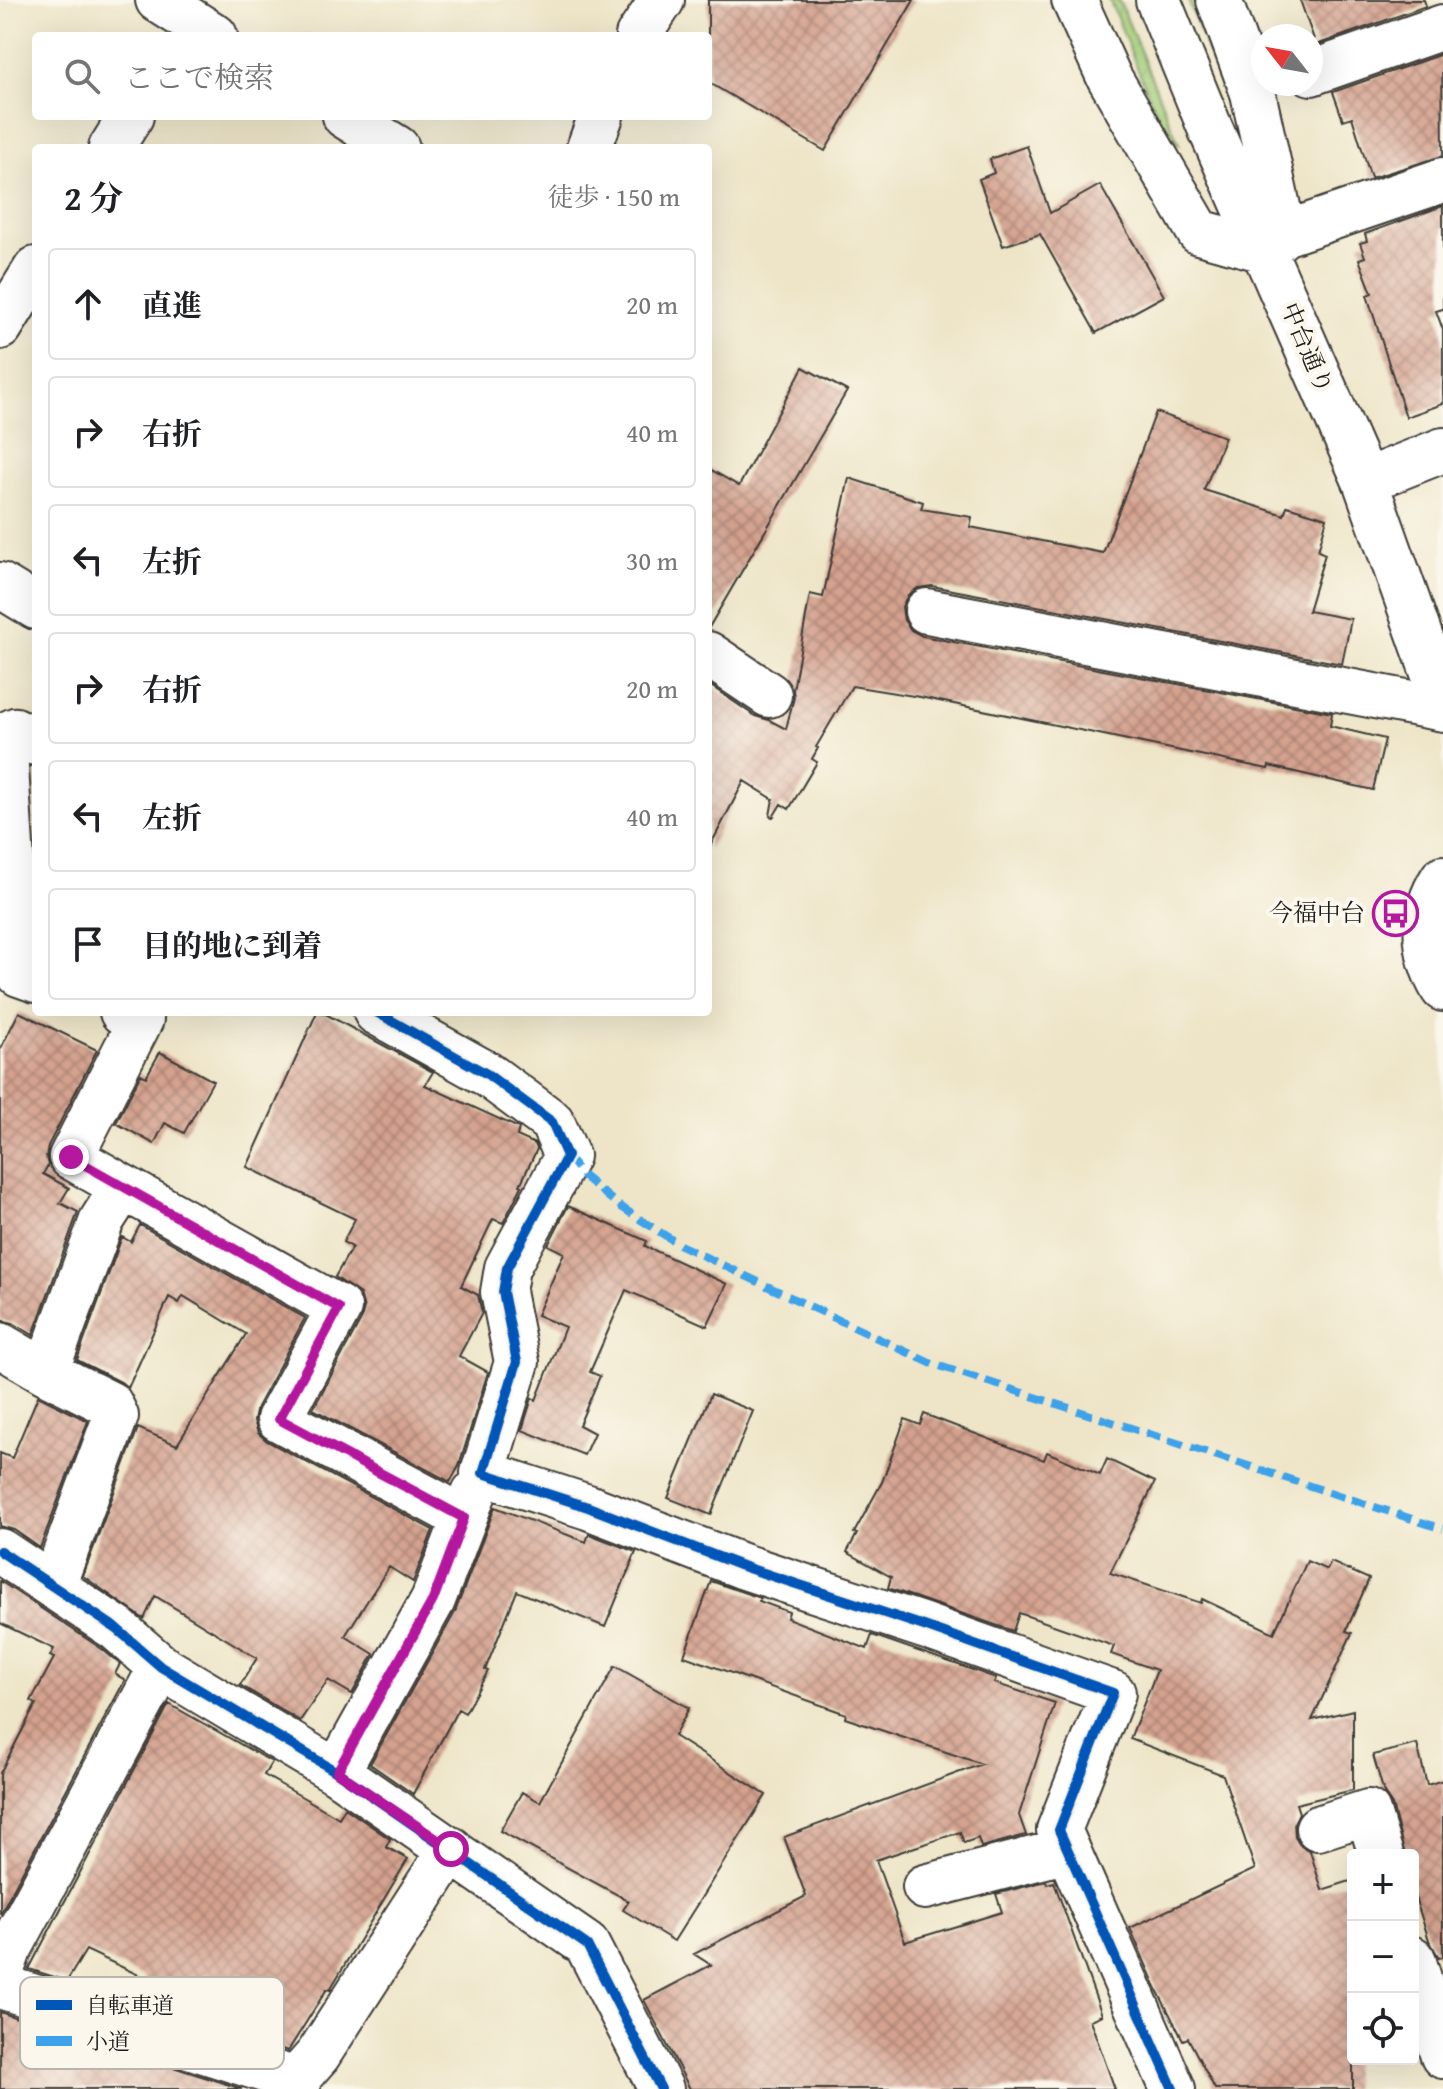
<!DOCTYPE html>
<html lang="ja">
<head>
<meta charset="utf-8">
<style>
	body { margin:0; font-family:"Gentium Book Plus","Noto Serif JP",serif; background:#f2f2f2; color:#202124 }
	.controls { position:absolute; right:24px; bottom:24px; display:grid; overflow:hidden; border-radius:8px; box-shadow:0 8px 32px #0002 }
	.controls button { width:72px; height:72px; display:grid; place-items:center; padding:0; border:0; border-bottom:2px solid #e0e0e0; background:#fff; color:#202124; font:40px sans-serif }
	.compass { position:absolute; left:1251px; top:24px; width:72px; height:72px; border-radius:50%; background:#fff; box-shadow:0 8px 32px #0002; rotate:301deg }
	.stop { position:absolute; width:24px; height:24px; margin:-18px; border:6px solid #b5179e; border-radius:50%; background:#fff }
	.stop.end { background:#b5179e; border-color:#fff; box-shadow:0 2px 8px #0008 }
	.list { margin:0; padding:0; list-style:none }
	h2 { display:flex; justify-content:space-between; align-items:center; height:104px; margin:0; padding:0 32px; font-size:34px }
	h2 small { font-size:26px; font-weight:400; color:#757577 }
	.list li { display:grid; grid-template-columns:52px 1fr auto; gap:24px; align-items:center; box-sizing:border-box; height:112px; margin:0 16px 16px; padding:0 16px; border:2px solid #e0e0e0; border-radius:8px }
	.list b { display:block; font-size:30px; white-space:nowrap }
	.list em { font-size:26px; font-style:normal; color:#757577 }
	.icon { flex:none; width:44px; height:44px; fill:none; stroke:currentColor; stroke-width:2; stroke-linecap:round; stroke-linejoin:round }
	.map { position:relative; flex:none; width:1443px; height:2089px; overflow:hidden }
	.search { position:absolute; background:#fff; box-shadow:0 8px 32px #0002; left:32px; top:32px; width:680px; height:88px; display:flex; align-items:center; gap:20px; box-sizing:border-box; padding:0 28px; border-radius:8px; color:#757577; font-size:30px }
	.panel { position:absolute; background:#fff; box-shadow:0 8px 32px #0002; left:32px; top:144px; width:680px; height:872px; border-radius:8px }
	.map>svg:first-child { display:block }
</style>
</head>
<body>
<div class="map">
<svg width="1443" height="2089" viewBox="0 0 1443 2089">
	<defs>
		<pattern id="grass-tufts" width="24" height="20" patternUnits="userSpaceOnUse" patternTransform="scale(2)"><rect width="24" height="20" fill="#a3cd79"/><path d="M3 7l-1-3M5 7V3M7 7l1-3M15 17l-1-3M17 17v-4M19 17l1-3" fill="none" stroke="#8caf68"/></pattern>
		<pattern id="building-cross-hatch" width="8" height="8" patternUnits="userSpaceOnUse" patternTransform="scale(2)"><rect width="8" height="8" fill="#d5a28f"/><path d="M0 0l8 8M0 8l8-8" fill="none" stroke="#ac8374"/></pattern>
	</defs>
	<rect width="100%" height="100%" fill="#fbf7ec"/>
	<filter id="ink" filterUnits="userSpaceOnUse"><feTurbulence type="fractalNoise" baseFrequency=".0125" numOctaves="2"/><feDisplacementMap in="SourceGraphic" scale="16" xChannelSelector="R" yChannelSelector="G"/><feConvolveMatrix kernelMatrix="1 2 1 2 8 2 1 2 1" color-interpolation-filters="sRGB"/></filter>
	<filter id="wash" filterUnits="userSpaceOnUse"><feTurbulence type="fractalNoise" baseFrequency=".006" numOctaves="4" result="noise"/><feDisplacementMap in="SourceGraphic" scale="32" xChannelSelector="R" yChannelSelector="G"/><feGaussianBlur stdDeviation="1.8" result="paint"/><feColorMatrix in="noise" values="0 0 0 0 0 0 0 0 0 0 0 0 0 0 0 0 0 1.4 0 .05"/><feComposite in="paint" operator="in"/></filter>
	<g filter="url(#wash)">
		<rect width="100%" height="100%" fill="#eee5c8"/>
		<path fill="url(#grass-tufts)" stroke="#60744a" stroke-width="2" d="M1109,0H1119L1179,144C1157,131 1124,29 1109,0Z
			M1188,0H1196L1239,116L1235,123Z"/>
		<g id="blocks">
			<path fill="url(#building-cross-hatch)" d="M708,0H914L825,151L708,82Z
				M1300,0H1424L1426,6L1316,45Z
				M1442,54L1443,156L1371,178L1352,117L1343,120L1333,92Z
				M1027,146L1050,213L1100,185L1164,296L1096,333L1040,234L1003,246L979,179L994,173L990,159Z
				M1443,206V309L1436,311L1443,330V404L1406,417L1367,295L1372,293L1359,259L1365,257L1360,243L1367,241L1365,234Z
				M803,367L847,391L708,629V468L739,486Z
				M1156,412L1225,437L1204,490L1284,515L1287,506L1327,518L1318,551L1325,554L1308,611L1351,619L1342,664L932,586L918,588L908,595L902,607L904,620L911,630L922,636L1332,713L1330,726L1385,739L1373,790L1269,766L1268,769L920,697L852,686L816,747L818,748L812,759L817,762L789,809L781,804L773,817L770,816L773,799L744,781L708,850V684L755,716L769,720L786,729L794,697L793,690L810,594L823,597L849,478L923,502L921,509L972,517L970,527L1103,553Z
				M19,1012L97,1050L48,1146L46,1157L48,1165L43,1174L69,1188L60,1203L78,1212L33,1335L13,1323L0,1320V1050Z
				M317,1012H322L433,1072L425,1085L519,1128L517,1136L535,1144L537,1149L520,1185L522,1186L503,1223L493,1219L461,1286L478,1295L482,1313L459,1356L488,1372L459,1466L450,1482L313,1409L361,1320L364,1308L360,1294L335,1277L352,1247L343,1242L355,1219L247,1167Z
				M160,1052L213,1081L184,1133L165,1123L154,1144L116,1123L141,1074L146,1077Z
				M568,1206L647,1241L645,1246L727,1284L707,1326L626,1290L590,1372L600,1376L579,1425L594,1433L584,1455L522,1430L532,1398L536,1400L565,1327L537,1315L564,1253L548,1245Z
				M140,1225L305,1318L257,1407L254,1421L258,1433L267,1441L433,1530L413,1582L389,1567L345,1636L374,1654L352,1694L328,1680L300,1721L240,1685L257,1658L155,1596L144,1619L83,1576L138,1428L177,1445L246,1334L183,1296L179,1303L169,1297L128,1388L121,1382L77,1360L122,1237L131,1242Z
				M711,1394L753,1411L711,1515L668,1498Z
				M38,1396L88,1421L40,1548L14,1530L0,1526V1453L12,1458Z
				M924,1414L1044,1460L1047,1452L1100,1475L1107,1459L1155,1482L1110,1573L1201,1603L1202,1599L1274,1633L1307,1561L1327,1570L1331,1562L1369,1579L1346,1631L1352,1633L1312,1720L1353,1710V1790L1296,1804L1299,1813L1294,1823L1295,1836L1301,1846L1310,1851L1322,1890L1353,1880V2089H1215L1188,2038L1183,2040L1156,1988L1130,1928L1255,1869L1223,1775L1130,1739L1157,1670L1111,1654L1114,1646L1019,1613L1013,1631L888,1588L891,1577L847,1552L857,1534L854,1533L882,1482L905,1419L920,1425Z
				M495,1507L586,1542L589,1534L636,1552L605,1627L517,1591L485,1670L488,1671L465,1713L458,1709L413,1794L370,1764L455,1612Z
				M0,1581L102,1649L120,1664L115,1674L125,1680L0,1914V1773L36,1704L31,1701L54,1658L50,1656L54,1649L0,1623Z
				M711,1581L760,1598L759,1601L789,1612L787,1618L867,1649L872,1635L996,1678L994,1683L1055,1703L1019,1815L1026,1835L981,1847L978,1838L964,1843L960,1832L876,1860L905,1942L1002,1912L996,1894L1046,1881L1047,1884L1054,1882L1102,2015L1090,2020L1115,2089H690L644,2000L711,1965L694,1954L806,1896L784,1837L982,1764L845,1718L846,1714L684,1656Z
				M615,1666L689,1708L674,1736L766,1795L674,1941L623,1910L629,1901L500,1831L522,1792L540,1802Z
				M169,1704L272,1762L264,1775L339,1818L345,1808L390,1839L386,1847L408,1859L332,1986L330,1990L327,1989L288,2051L137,2003L145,1978L86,1950L67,1981L29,1969Z
				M1417,1744L1427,1785L1443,1780V1957L1439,1958L1429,1940L1413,1891V1855H1405L1392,1805L1384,1793L1373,1755Z
				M0,2012L122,2055L123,2051L242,2089H0Z"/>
		</g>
	</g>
	<g filter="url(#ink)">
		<use href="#blocks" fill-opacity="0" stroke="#3c3a36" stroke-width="2"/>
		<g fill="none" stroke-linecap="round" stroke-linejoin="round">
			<defs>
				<path id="minor" d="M158,0L215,36
					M1074,0L1109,77L1199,232L1265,250L1284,234L1253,93L1219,0
					M1158,0L1210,128L1365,481L1443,701
					M638,36L662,0
					M1311,73L1443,27
					M345,116L397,148
					M111,148L131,116
					M589,148L601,116
					M1284,234L1443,180
					M0,327L36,269
					M1365,481L1443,450
					M0,585L36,607
					M927,611L1443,709
					M708,654L769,695
					M36,743L15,730L4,735L19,974L36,980
					M1443,878C1420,913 1422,953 1443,989
					M122,1012L141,1019L71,1157L123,1187
					M376,1012L487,1074L552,1122L567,1156L507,1268L503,1292L517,1362L483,1473L588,1507L742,1566L924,1626L1113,1693L1059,1830L1173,2089
					M0,1345L46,1372L110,1404L116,1416L53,1586
					M46,1372L102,1220L123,1187L339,1308L279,1419L464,1518
					M0,1551L117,1629L161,1667L337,1772L587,1945L661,2089
					M337,1772L433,1600L474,1493
					M1318,1828L1368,1812L1381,1855
					M925,1887L1068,1850
					M1413,1959L1443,2056
					M0,1975L9,1950L161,1667
					M0,1986L296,2080L298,2089
					M296,2080L318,2055L451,1849"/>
			</defs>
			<use href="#minor" stroke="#3c3a36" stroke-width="48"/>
			<use href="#minor" stroke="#fff" stroke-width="44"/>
			<path stroke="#3da2ea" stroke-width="8" stroke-dasharray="16 8" stroke-linecap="butt" d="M567,1156L582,1175L618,1205L680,1245L930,1363L1443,1529"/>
			<defs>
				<path id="cycleway" d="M376,1012L487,1074L552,1122L567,1156L507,1268L503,1292L517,1362L483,1473L588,1507L742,1566L924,1626L1113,1693L1059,1830L1173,2089
					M0,1551L117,1629L161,1667L337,1772L587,1945L661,2089"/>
			</defs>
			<use href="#cycleway" stroke="#fbf7ec" stroke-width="15"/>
			<use href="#cycleway" stroke="#0057b8" stroke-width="10"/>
		</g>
	</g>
	<g fill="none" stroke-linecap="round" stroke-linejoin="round" filter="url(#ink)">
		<path stroke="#b5179e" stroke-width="10" d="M71,1157L339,1308L279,1419L464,1518L433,1600L337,1772L451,1849"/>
	</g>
	<defs>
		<symbol id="bus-ring" viewBox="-11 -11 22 22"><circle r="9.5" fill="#fbf7ec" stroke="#b5179e" stroke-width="1.5"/><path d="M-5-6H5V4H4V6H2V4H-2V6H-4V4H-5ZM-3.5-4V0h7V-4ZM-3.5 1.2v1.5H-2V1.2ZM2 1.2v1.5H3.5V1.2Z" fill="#b5179e"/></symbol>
	</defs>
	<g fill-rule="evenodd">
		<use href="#bus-ring" x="1370" y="888" width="51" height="51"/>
	</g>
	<g text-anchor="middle" stroke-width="8" stroke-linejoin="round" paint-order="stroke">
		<g font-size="24" fill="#1c1c1c" stroke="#fbf7ec">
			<text transform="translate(1307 348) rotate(67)" y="8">中台通り</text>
		</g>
		<g font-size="24" fill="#1c1c1c" stroke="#fbf7ec" text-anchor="end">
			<text x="1365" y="921">今福中台</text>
		</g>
	</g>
	<rect x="20" y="1977" width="264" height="92" rx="12" fill="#fbf7ec" stroke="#b8b5ae" stroke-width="2"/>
	<rect x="36" y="2000" width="36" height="10" fill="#0057b8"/>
	<rect x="36" y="2036" width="36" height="10" fill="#3da2ea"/>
	<g font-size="22" fill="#1c1c1c">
		<text x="86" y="2013">自転車道</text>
		<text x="86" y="2049">小道</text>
	</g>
</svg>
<div class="controls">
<button>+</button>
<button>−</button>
<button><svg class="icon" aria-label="locate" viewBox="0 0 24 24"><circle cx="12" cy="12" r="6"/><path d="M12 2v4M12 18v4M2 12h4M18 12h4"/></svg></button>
</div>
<svg class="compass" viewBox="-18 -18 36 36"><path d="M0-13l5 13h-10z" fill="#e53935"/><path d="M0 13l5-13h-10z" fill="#757577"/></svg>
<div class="stop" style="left:451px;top:1849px"></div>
<div class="stop end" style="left:71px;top:1157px"></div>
<div class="search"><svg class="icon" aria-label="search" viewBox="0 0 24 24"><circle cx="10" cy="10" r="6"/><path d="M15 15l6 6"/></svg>ここで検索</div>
<section class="panel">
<h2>2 分<small>徒歩 · 150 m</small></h2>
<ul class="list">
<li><svg class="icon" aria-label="ahead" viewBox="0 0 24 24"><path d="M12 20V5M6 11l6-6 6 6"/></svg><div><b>直進</b></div><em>20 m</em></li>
<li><svg class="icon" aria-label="right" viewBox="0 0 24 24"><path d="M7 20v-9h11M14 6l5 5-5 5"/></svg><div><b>右折</b></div><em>40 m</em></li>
<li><svg class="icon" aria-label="left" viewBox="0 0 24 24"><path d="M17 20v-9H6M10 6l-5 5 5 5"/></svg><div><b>左折</b></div><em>30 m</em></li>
<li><svg class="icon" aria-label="right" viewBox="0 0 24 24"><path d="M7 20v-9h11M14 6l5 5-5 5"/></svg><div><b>右折</b></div><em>20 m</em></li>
<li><svg class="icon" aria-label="left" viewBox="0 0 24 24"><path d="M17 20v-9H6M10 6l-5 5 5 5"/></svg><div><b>左折</b></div><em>40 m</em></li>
<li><svg class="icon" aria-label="arrive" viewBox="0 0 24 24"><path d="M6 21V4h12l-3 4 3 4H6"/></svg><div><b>目的地に到着</b></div></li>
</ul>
</section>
</div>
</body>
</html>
